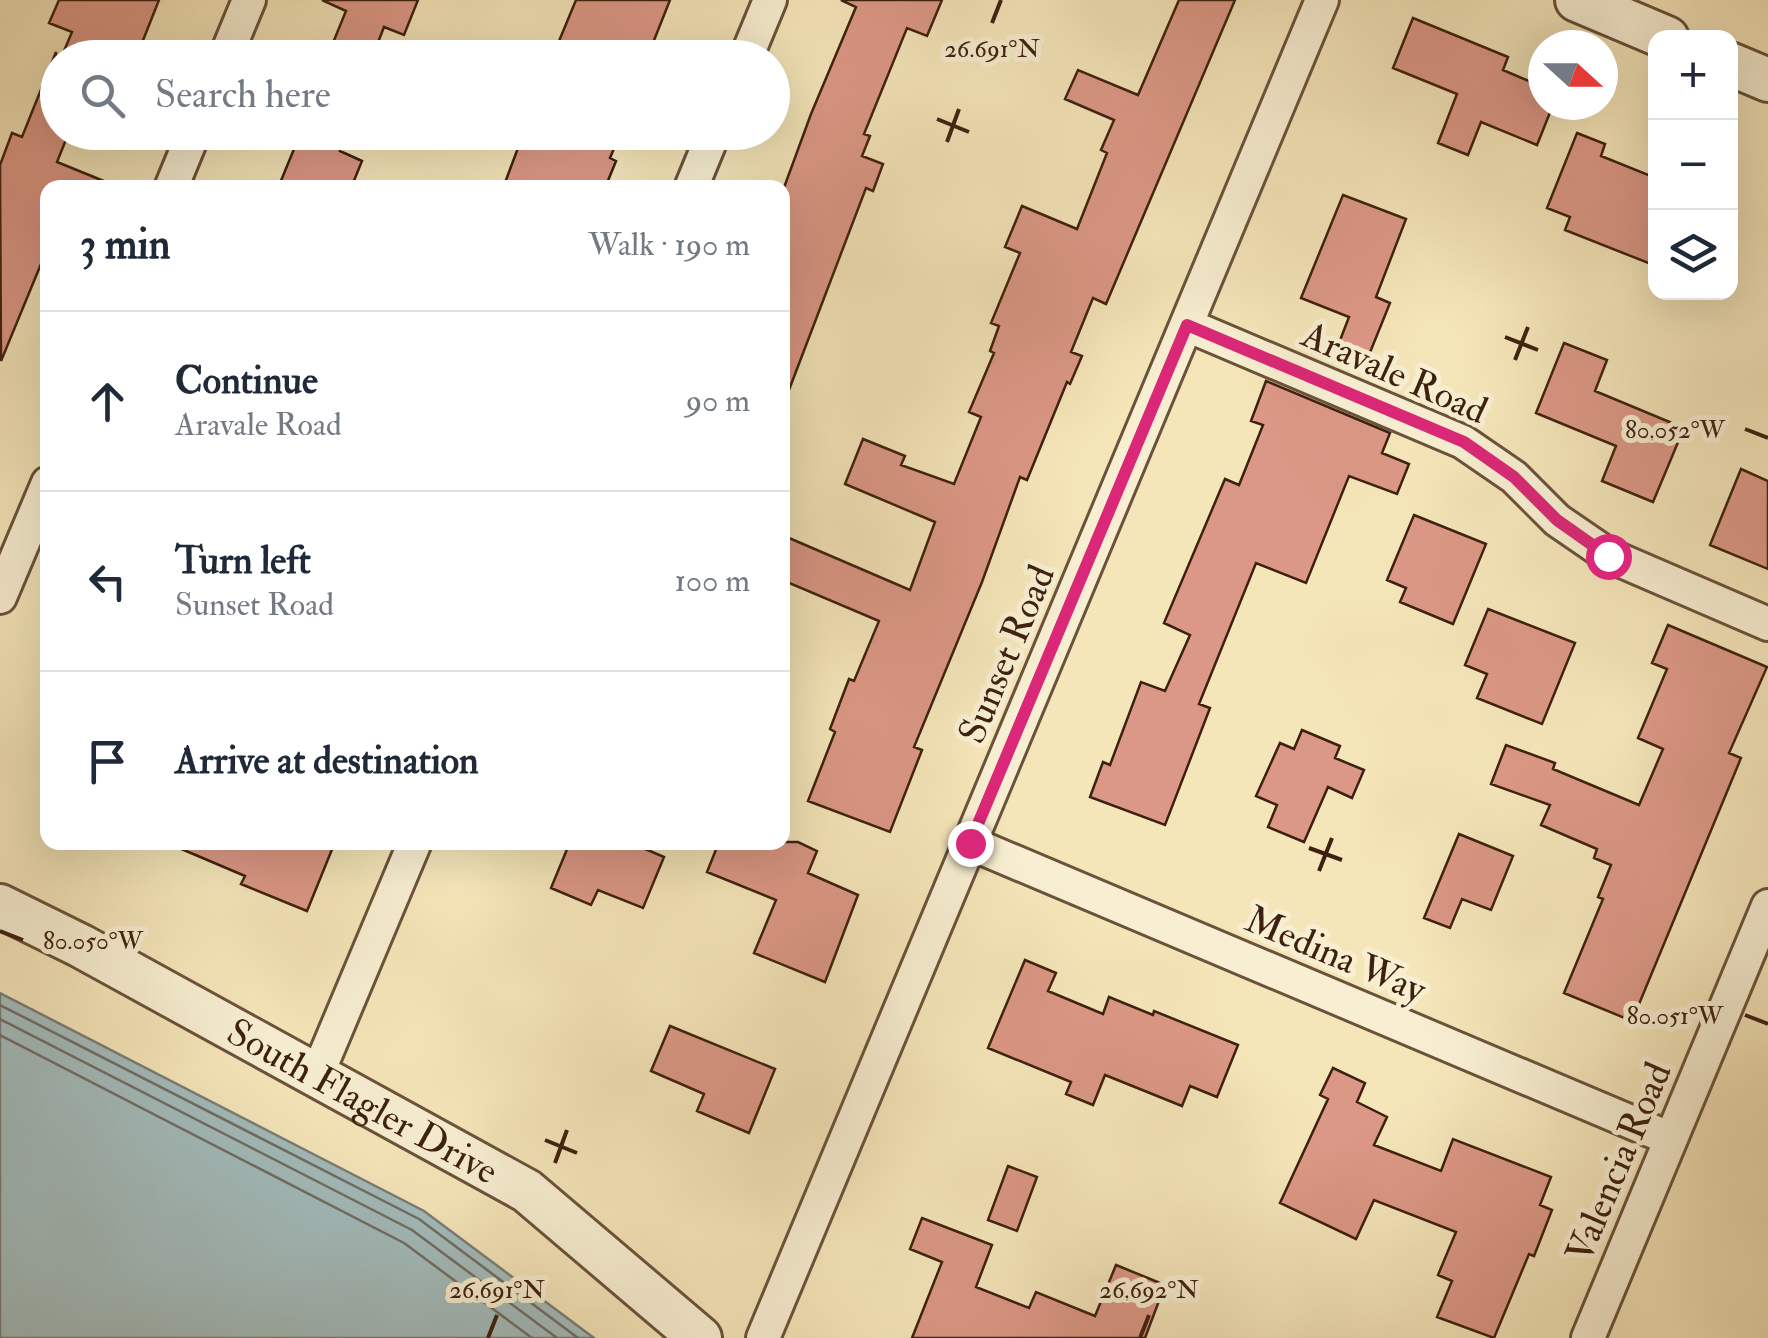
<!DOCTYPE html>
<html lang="en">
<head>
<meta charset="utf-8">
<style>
	body { margin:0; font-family:"IM FELL Double Pica",serif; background:#f6f6f7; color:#1f2937 }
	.controls { position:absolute; right:30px; top:30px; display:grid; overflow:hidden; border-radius:20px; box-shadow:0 10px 40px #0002 }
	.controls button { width:90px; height:90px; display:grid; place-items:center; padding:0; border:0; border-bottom:2px solid #e0e1e3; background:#fff; color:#1f2937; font:50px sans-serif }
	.compass { position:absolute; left:1528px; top:30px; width:90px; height:90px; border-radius:50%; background:#fff; box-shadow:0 10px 40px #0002; rotate:111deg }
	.stop { position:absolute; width:30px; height:30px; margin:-22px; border:8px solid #db2777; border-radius:50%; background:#fff }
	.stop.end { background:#db2777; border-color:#fff; box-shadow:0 2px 10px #0008 }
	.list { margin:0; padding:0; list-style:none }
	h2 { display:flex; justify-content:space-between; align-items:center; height:130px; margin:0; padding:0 40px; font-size:42px }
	h2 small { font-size:32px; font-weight:400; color:#747a83 }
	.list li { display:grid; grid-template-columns:65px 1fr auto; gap:30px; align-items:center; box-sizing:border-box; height:180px; padding:0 40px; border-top:2px solid #e0e1e3 }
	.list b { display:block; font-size:38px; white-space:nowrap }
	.list p { margin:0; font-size:32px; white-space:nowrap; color:#747a83 }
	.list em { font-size:32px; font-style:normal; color:#747a83 }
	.icon { flex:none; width:55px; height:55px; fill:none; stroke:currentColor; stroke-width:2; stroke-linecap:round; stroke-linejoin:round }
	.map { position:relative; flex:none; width:1768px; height:1338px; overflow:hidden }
	.search { position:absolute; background:#fff; box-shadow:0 10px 40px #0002; left:40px; top:40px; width:750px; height:110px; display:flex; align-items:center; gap:25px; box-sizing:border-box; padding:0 35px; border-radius:55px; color:#747a83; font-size:38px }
	.panel { position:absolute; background:#fff; box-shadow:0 10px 40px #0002; left:40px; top:180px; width:750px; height:670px; border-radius:20px }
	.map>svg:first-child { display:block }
</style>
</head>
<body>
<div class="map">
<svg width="1768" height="1338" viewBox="0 0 1768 1338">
	<rect width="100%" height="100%" fill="#f5e6ba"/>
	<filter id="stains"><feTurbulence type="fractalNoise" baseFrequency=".002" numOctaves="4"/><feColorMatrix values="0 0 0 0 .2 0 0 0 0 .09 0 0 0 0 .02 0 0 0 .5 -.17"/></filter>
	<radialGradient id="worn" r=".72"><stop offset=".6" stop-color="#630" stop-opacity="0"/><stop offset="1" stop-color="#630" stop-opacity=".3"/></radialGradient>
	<path fill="#a3bcbc" stroke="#7a7e77" stroke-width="2.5" d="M0,993L424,1211L594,1338H0Z"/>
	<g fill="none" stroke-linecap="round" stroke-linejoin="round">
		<path stroke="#706e66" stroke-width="2.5" d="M0,1005L419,1219L578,1338
			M0,1019L412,1230L557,1338
			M0,1035L404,1243L532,1338"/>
	</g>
	<path fill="#dc9886" stroke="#3d200f" stroke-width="2.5" d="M59,0H159L136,58H61L72,32L49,23Z
		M322,0H418L404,35L384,27L372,58H347L330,50L346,11Z
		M576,0H670L647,58H552Z
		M841,0H942L927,36L907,28L864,134L870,136L862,156L883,164L873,191L866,188L784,403L782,193L811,114L856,7Z
		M1179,0H1235L1106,304L1093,298L1071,352L1082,356L1070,384L1067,382L1027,480L1020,477L982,582L914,747L922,750L890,832L808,801L835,732L830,729L849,679L854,681L879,621L782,580V535L910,590L935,522L845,484L863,439L905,456L901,465L954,484L981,417L969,412L994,353L990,351L999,326L991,323L1020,253L1005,247L1022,206L1077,229L1107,153L1101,150L1114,120L1065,99L1078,70L1138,95Z
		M1413,18L1508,57L1503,70L1543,87V105H1553L1537,145L1481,122L1468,155L1438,143L1457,94L1393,68Z
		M56,52L58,132H69L57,162L116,186L48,188V247L1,361L0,165L12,133L22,137Z
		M301,132H348L340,151L362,161L351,188H278Z
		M524,132H621L610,158L616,161L605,188H503Z
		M1577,133L1605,144L1601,156L1656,178V266L1565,230L1570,217L1547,208Z
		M1343,195L1406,219L1376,297L1390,303L1369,355L1339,343L1349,317L1301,298Z
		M1564,343L1607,360L1595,391L1684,428L1653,502L1602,481L1616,446L1536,413Z
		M1266,381L1390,433L1382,453L1409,464L1397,494L1349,476L1306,583L1256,563L1199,704L1210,708L1165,825L1090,797L1103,762L1110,765L1141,682L1165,691L1190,635L1164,623L1225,479L1239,485L1263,425L1251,421Z
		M1741,469L1768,481V569L1710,545Z
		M1414,515L1486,544L1453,624L1400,602L1406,588L1387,580Z
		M1488,609L1575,643L1542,724L1477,698L1487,674L1465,665Z
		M1668,625L1767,667L1729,753L1741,758L1632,1021L1564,993L1603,899L1598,897L1611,865L1594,858L1597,849L1541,825L1550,805L1491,784L1506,745L1555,763L1553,769L1639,805L1663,749L1638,738L1667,669L1652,663Z
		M1302,730L1340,746L1335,758L1364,770L1352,798L1328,787L1304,842L1268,827L1277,805L1256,796L1280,743L1294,749Z
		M1459,834L1513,856L1491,910L1462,899L1450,928L1424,918Z
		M165,842H335L307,911L241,884L245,876Z
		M570,842H629L664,857L643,908L598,890L591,905L551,888Z
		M719,842H798L817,851L808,873L858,895L825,982L754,953L776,900L707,872Z
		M1025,960L1056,973L1048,991L1103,1014L1109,997L1153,1015L1154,1011L1238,1045L1217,1097L1190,1086L1182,1106L1105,1075L1093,1105L1066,1094L1071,1082L988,1048Z
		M670,1026L775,1069L749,1133L697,1111L704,1094L651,1071Z
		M1333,1068L1365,1083L1357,1102L1387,1117L1374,1145L1441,1171L1453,1139L1551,1177L1540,1205L1552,1210L1534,1256L1529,1254L1494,1338L1437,1317L1452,1281L1438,1275L1456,1232L1374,1200L1356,1239L1280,1203L1328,1099L1320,1095Z
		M1008,1166L1037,1177L1017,1231L988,1220Z
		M922,1218L992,1245L976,1287L1029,1308L1036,1292L1095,1316L1116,1265L1165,1285L1145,1338H912L942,1262L910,1249Z"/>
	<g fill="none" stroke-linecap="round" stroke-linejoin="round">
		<defs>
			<path id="minor" d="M225,58L249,0
				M746,58L770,0
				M171,188L194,132
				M691,188L714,132
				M1187,325L1463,442L1514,477L1557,520L1608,555L1768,624
				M0,597L48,483
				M970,843L1671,1139
				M317,1075L415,842
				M763,1338L1322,0
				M1588,1338L1768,906"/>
			<g id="tertiary">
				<path d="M1577,0L1667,38"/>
				<path d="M1730,64L1768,80"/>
				<path id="s1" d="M0,906L81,946L527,1191L700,1338"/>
			</g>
		</defs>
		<use href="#minor" stroke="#6b523a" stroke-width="38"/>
		<use href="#tertiary" stroke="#6b523a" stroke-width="48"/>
		<use href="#minor" stroke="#f8efd2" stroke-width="32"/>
		<use href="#tertiary" stroke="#f8efd2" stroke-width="42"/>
	</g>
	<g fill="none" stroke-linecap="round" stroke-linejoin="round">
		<path stroke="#db2777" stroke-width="12" d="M970,843L1187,325L1464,442L1514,477L1557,520L1608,556"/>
	</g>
	<path fill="none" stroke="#3d200f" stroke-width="4" d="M992,23L1001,0M937,119L969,132M947,142L959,109M1505,337L1538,350M1515,360L1528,327M1745,429L1768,438M1309,848L1342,860M1319,871L1332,838M0,931L23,940M1745,1015L1768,1024M545,1140L577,1153M555,1163L567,1130M488,1338L497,1315M1140,1338L1149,1315"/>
	<g text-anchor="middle" stroke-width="10" stroke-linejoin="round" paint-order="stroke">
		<g font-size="38" fill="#3d200f" stroke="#f8efd2">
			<text transform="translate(1395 372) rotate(24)" y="13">Aravale Road</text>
			<text transform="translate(1006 654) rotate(-67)" y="13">Sunset Road</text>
			<text transform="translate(1336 954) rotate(23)" y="13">Medina Way</text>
			<text dy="13" stroke="none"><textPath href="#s1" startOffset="412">South Flagler Drive</textPath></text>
			<text transform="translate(1618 1162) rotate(-67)" y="13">Valencia Road</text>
		</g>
	</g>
	<g font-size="25" text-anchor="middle" fill="#3d200f" stroke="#f8efd2" stroke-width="10" stroke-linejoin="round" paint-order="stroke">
		<text x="992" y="57">26.691°N</text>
		<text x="1675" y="438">80.052°W</text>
		<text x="93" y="949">80.050°W</text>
		<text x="1675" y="1024">80.051°W</text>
		<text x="497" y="1298">26.691°N</text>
		<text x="1149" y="1298">26.692°N</text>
	</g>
	<rect width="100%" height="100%" filter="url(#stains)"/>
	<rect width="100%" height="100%" fill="url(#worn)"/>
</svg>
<div class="controls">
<button>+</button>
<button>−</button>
<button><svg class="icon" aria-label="layers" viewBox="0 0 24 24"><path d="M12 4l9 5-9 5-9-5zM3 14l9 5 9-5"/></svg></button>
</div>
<svg class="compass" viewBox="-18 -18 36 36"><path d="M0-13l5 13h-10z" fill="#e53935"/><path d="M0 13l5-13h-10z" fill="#747a83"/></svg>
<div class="stop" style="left:1608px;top:556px"></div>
<div class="stop end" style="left:970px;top:843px"></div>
<div class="search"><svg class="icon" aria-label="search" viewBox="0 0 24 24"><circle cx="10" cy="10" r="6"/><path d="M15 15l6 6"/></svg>Search here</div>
<section class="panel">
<h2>3 min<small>Walk · 190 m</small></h2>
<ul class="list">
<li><svg class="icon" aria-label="ahead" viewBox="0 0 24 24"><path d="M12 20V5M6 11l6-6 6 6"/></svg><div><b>Continue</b><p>Aravale Road</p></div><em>90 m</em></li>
<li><svg class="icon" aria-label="left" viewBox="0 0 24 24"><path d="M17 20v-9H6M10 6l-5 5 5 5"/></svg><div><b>Turn left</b><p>Sunset Road</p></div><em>100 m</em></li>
<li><svg class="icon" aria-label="arrive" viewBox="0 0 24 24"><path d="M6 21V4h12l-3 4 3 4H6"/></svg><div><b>Arrive at destination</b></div></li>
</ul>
</section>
</div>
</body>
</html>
